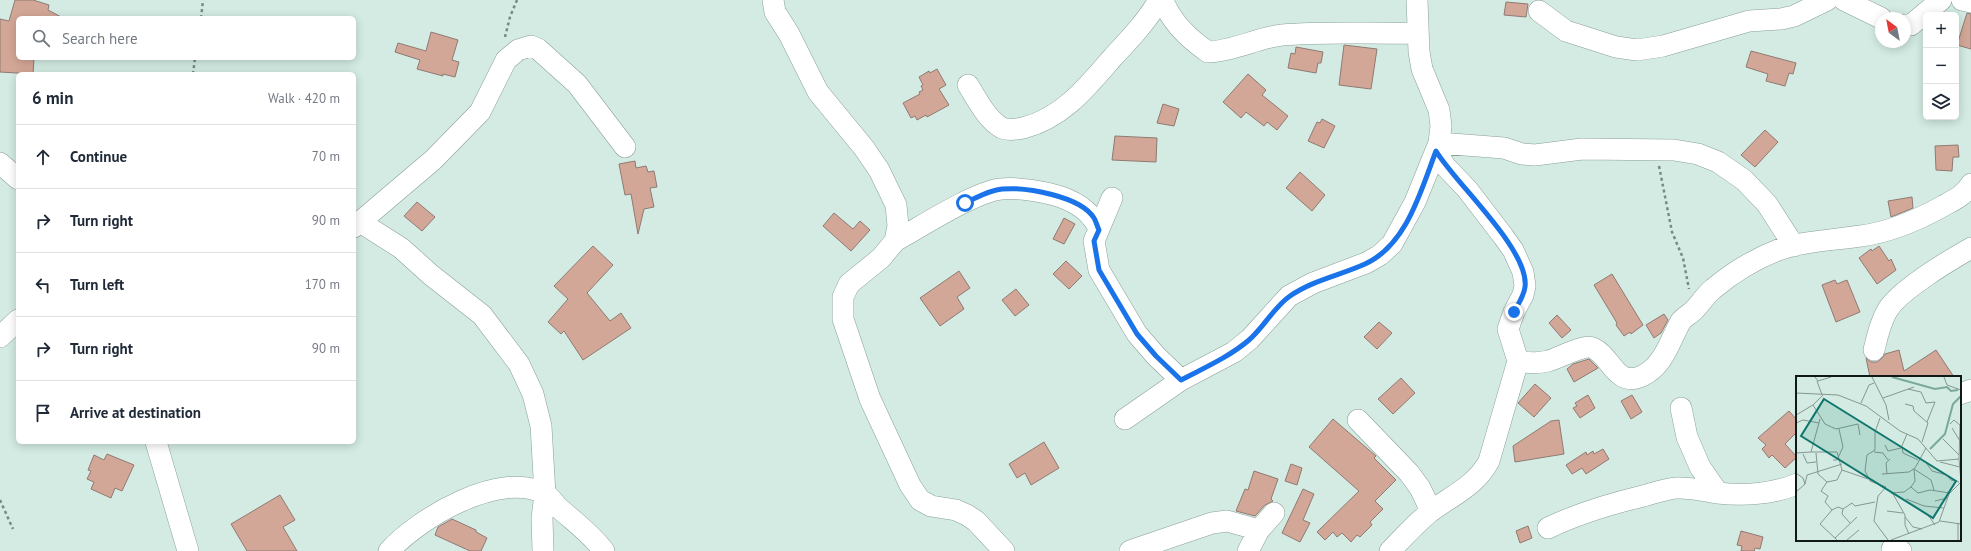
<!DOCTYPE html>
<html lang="en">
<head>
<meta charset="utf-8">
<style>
	body { margin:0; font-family:"PT Sans",sans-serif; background:#f6f6f7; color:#1f2937 }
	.controls { position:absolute; right:12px; top:12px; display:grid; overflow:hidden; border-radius:6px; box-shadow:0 2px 10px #0003 }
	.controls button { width:36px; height:36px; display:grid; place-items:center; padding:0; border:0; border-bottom:1px solid #e0e1e3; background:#fff; color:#1f2937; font:20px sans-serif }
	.compass { position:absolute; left:1875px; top:12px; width:36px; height:36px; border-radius:50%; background:#fff; box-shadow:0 2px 10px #0003; rotate:328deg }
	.stop { position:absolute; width:12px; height:12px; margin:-9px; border:3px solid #1a73e8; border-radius:50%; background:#fff }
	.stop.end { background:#1a73e8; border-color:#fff; box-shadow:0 1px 4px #0008 }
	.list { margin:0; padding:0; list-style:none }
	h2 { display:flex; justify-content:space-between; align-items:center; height:52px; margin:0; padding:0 16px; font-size:17px }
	h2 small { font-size:13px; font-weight:400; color:#747a83 }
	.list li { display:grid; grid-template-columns:26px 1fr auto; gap:12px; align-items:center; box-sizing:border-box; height:64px; padding:0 16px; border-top:1px solid #e0e1e3 }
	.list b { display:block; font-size:15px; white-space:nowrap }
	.list em { font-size:13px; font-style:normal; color:#747a83 }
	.icon { flex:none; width:22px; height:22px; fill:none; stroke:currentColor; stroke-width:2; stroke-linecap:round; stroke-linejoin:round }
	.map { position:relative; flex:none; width:1971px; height:551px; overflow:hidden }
	.search { position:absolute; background:#fff; box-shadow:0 2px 10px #0003; left:16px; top:16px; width:340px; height:44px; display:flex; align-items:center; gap:10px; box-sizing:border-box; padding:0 14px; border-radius:6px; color:#747a83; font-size:15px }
	.panel { position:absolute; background:#fff; box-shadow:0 2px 10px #0003; left:16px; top:72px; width:340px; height:372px; border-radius:6px }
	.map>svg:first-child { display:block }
</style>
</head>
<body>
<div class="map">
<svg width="1971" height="551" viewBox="0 0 1971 551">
	<rect width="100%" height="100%" fill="#d3ebe2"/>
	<path fill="#d3a797" stroke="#8f7a73" d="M15,0H33L49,5L48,10L63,18H18V58H34L33,74L0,72V19L9,21Z
		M1506,2L1528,4L1526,17L1504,15Z
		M1967,13L1971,14V49L1957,45Z
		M431,32L458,40L452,60L459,62L455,77L443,74V76L417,69L420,60L395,52L398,43L426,51Z
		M1344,45L1377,49L1371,89L1339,85Z
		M1296,47L1323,52L1321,63H1318L1316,73L1288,68L1291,53L1295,54Z
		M1751,51L1796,63L1793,74L1789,73L1785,86L1766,81L1768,74L1746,67Z
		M937,69L946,85L939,89L949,105L927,117L926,115L917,120L915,116L911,118L903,103L920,94L919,92L923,90L921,86L923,85L919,77L929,71L930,73Z
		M1248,74L1266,90L1262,95L1288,116L1277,130L1267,122L1264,126L1246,112L1241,118L1223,102Z
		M1163,104L1179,109L1174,126L1157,123Z
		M1322,119L1335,126L1324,148L1308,141L1317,122L1320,123Z
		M1765,130L1778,142L1755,167L1741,155Z
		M1115,136L1157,138L1156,162L1112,160Z
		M1958,145L1959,157H1953L1952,171L1936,170L1935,146Z
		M635,161L636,168L646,166L648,172L654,171L657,187L650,188L654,207L644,209L638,234L631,194L625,195L619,164Z
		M1300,172L1325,195L1312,211L1286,188Z
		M1912,197L1913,208L1891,217L1888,201Z
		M417,202L435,217L422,231L404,216Z
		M834,213L853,229L860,221L870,230L851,251L823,226Z
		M1064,218L1075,224L1064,244L1053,239Z
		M593,246L613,265L587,293L610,321L621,313L631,328L583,360L564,331L561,334L548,322L568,299L554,286Z
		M1879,246L1889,261L1891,259L1896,270L1877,284L1859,258L1871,249L1872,251Z
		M1066,261L1082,276L1069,289L1053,274Z
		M959,271L970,288L957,297L964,309L940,326L920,298Z
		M1612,274L1643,325L1631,334L1630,332L1624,336L1616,325L1617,323L1594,285Z
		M1835,280L1837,284L1847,280L1860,312L1836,322L1822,285Z
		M1016,289L1029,305L1015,316L1002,300Z
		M1664,314L1668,320L1661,333L1654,338L1646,325Z
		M1557,315L1571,330L1562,338L1549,323Z
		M1379,322L1392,333L1377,349L1364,337Z
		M1899,350L1904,371L1936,350L1954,377H1870L1866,358L1871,362H1877L1882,358L1885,354Z
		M1589,359L1598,368L1574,382L1567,369L1573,364Z
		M1401,378L1415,393L1393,414L1378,399Z
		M1535,384L1551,398L1534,417L1518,403Z
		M1588,395L1595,408L1580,418L1573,408L1577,406L1575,403Z
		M1632,395L1642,412L1631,419L1621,401Z
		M1789,411L1797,420V432L1785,444L1797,457L1785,468L1772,455L1769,458L1762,449L1766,445L1758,438Z
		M1333,419L1376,456L1374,458L1396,480L1375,501L1383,509L1370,522L1372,525L1360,537L1357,535L1351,542L1342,533L1337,537L1333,532L1325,540L1317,532L1359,491L1309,447Z
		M1559,420L1564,454L1515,462L1513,446L1551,421Z
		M1044,442L1059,468L1031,485L1025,473L1017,478L1009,464Z
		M1603,449L1609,459L1586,474L1582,468L1572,474L1566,465L1586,452L1587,455L1593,451L1594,454Z
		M107,454L134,465L122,491L115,488L111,498L91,489L94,482L87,479L91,471L88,470L94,455L104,460Z
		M1291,464L1302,468L1297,485L1285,481Z
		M1254,471L1278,479L1271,499L1273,501L1265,505L1255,516L1236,511L1245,489L1248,490Z
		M1303,489L1314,494L1303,520L1310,523L1300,542L1282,533Z
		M280,495L295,520L283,527L297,551H247L231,524Z
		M452,519L476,530V532L487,538L481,551H470L435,535L438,527Z
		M1528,526L1532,538L1520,543L1516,531Z
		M1741,531L1763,537L1760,549L1755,548L1754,551H1741L1742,546L1737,545Z"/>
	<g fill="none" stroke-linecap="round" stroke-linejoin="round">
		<defs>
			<path id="minor" d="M773,0L775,12L789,34L818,92L864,148L879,170L896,205L898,226L895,241L881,258L849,284L843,297V319L870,399L910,485L920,500L931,506L956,510L967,515L976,521L1004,551
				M1163,0C1171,22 1189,39 1208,52C1234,51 1257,38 1282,35C1327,31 1373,34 1417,33
				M1844,0L1881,18
				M1962,0L1971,2
				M1539,11L1566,31L1616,47L1637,50L1663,46L1749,21L1781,19L1794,16L1827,0
				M1905,25H1911L1941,0
				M968,85C977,99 987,120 1002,128C1009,131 1017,129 1023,128C1063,118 1088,86 1113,57C1130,39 1147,21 1159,0
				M1439,143L1504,148L1522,154L1535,155L1582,149L1674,150L1698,154L1718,162L1744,180L1767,204L1794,246
				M0,163L18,179
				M1112,198L1094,241L1099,270L1137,334L1156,356L1181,380
				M360,222L401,248L431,275L482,315L519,364L533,394L541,426L545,494L542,518L543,551
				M354,227L433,160L480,112L506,60L518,50L531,46L538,49L577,84L625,147
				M895,241C921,227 974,192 1001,189C1018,187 1046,192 1061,197C1078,203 1092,213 1099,229
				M0,337L18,320
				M1874,350C1877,337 1880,323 1887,311C1898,291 1950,260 1971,248
				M1518,361C1528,363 1537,364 1548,361C1559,358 1584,344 1593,348C1611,356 1616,388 1642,376C1664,366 1670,340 1681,321C1684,317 1689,315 1693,311C1700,305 1705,295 1713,289C1732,273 1755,259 1778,250C1804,241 1833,240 1861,236C1890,232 1918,220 1943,206C1954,200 1965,195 1971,184
				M1960,394L1971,390
				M1681,408L1687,437L1700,467L1718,493
				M1125,419L1181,380L1234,352L1250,339L1289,296L1313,283L1366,263L1380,255L1392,244L1415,202L1439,143L1441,126L1439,110L1422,69L1419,52L1417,0
				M1358,420L1409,473L1420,488L1431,511
				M156,442L188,551
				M1548,528C1579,513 1610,504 1643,496C1654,493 1665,489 1676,488C1692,487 1703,491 1718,493C1743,496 1774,494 1797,484
				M1892,549L1901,551
				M389,551C419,518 501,469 545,494C551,497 555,505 560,509C576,523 591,534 604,551
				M1130,551L1212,523L1227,521L1259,530
				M1248,551L1259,530L1274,513
				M1390,551C1403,538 1415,524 1430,512C1451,496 1476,486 1489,461L1518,361L1508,329L1514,312L1523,295L1525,286L1523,272L1513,250L1503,236L1467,189L1445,166L1436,151"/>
		</defs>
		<use href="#minor" stroke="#89a097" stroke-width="22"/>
		<path stroke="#788a83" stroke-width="2.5" stroke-dasharray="3 3" stroke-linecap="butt" d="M201,18L203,0
			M505,37L510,17L517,0
			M193,74L195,58
			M1659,166L1672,232L1683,258L1689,289
			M0,500L13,529"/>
		<use href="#minor" stroke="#fff" stroke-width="21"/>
	</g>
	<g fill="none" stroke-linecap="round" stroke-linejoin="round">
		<path stroke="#1a73e8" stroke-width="5" d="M965,203C976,198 989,190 1002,189C1026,187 1080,196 1094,218C1096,221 1097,226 1099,230L1094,241L1099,270L1137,334L1156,356L1181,380C1204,368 1229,357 1249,340C1264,327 1274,307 1290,296C1313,280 1341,275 1365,264C1407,245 1421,190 1436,151C1454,182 1530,250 1525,287C1524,296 1518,304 1514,312"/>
	</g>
	<g transform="translate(1796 376)">
		<rect width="165" height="165" fill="#d3ebe2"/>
		<path fill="none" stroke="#79a998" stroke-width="2" d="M96,1L139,13L151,11L155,15L162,14M134,73L149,58L157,28L165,20"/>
		<path fill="none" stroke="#859790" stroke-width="1" d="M19,1L22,5L35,1M76,1L90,29L93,44M148,1L151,9L165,14M21,5L26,19M112,13L125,16L130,27L139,26L131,46M0,17L42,19L70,30L104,55L122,63L141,85L163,83L165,106M87,22L118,11M65,27L73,9L78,7M109,28L117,30L118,35L132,47L126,66M17,29L29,48L40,53L62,48L64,59M0,39L17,29L27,19M84,42L79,56V74L71,79L69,95L74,105L90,111M24,43L15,76H41L46,94L41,104L31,106M0,47L7,44L23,47M154,48L158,44L164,49L163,83M156,52L164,65M147,63L163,79M89,69L92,75L105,72L111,58M106,71L107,77L122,84M78,76L87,77L92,84M0,77L15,76M20,77L22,98L31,106L25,115L32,120L29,126L36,134M7,78L11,87L20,86M37,84H41L47,71L43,53M144,86L164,91M131,88L136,95L151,99L155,104L163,106M118,93L135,104L138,114M46,94L72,103M0,97L7,102L9,108L0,116M86,98L113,96L119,92L130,72M91,98L90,87L94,83M9,108L11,99L46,88M90,111L82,120L78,145L92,164M115,111L122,117L134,114L154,117M95,117L108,116L115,111L119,105L118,93M97,118L109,139V149L113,158M110,123L128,130L148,132M139,125L151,122M47,133L46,138L54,147M91,135L107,137M132,139L139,149M109,141L117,151L126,153M144,145L165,148M39,162L61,141M41,164L24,148L36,134L42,131L47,133L56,127L59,130L79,126M51,164L63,154M95,164L143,146L153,118L165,106M162,164V147"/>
		<path fill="#0f766e" fill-opacity="0.15" stroke="#0f766e" stroke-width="2" d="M28,23L160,105L137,142L5,60Z"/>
		<rect width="165" height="165" fill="none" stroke="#101915" stroke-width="2"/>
	</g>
</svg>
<div class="controls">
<button>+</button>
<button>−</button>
<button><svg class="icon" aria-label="layers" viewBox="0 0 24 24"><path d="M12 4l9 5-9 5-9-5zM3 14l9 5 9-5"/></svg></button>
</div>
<svg class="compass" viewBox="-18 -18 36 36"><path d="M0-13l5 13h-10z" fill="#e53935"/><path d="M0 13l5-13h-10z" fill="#747a83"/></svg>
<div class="stop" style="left:965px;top:203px"></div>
<div class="stop end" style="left:1514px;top:312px"></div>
<div class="search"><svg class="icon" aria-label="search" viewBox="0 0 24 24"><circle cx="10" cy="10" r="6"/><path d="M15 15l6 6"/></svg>Search here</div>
<section class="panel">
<h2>6 min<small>Walk · 420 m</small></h2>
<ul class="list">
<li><svg class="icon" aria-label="ahead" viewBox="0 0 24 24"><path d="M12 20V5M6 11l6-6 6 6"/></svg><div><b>Continue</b></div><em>70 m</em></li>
<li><svg class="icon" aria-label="right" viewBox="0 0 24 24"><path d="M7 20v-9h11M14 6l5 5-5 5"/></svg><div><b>Turn right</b></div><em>90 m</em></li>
<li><svg class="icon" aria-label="left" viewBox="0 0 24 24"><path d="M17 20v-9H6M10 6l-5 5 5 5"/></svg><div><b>Turn left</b></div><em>170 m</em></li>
<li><svg class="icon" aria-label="right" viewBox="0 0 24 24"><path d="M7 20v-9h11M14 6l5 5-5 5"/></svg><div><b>Turn right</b></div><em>90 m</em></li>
<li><svg class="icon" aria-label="arrive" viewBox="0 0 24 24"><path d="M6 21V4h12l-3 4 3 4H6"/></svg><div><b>Arrive at destination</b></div></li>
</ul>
</section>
</div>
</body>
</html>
